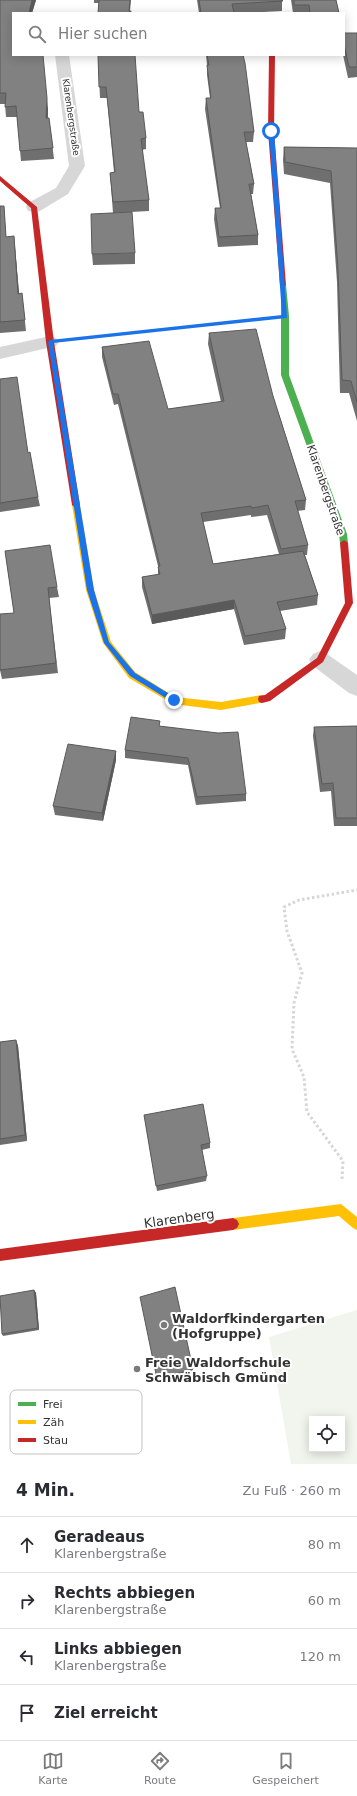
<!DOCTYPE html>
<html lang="de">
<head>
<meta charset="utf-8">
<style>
	body { margin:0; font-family:"DejaVu Sans",sans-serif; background:#f7f7f7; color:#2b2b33 }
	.controls { position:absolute; right:12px; bottom:12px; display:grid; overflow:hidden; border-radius:0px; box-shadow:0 2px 10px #0003 }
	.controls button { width:36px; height:36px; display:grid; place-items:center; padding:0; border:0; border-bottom:1px solid #e1e1e2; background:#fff; color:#2b2b33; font:20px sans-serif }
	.stop { position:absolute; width:12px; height:12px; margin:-9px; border:3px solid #1a73e8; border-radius:50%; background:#fff }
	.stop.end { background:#1a73e8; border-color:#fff; box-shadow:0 1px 4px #0008 }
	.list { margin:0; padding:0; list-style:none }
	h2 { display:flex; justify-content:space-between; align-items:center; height:52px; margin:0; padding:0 16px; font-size:17px }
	h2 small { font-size:13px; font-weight:400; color:#7c7c81 }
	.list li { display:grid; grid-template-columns:26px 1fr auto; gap:12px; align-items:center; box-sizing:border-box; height:56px; padding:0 16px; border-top:1px solid #e1e1e2 }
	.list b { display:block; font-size:15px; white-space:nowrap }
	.list p { margin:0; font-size:13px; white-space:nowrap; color:#7c7c81 }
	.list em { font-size:13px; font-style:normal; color:#7c7c81 }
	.icon { flex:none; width:22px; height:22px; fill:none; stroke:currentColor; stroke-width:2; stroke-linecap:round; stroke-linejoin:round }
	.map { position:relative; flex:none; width:357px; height:1464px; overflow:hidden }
	.search { position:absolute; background:#fff; box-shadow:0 2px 10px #0003; left:12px; right:12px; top:12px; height:44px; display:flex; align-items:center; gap:10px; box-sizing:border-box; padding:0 14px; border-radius:0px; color:#7c7c81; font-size:15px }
	.sheet { height:276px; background:#fff }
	nav { display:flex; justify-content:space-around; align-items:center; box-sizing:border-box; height:56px; border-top:1px solid #e1e1e2; background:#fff; font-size:11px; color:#7c7c81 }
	nav a { display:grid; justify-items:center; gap:2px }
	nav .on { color:#7a7a7a }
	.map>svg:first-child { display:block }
</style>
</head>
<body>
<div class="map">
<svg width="357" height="1464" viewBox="0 0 357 1464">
	<rect width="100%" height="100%" fill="#fff"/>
	<path fill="#f1f5ed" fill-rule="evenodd" d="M357,1310V1464H291L269,1337ZM312,1419H342V1449H312Z"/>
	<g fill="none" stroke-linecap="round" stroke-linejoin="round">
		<path stroke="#d6d6d6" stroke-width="2" stroke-dasharray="1.5 1.5" stroke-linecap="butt" d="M76,339L258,319"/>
		<path stroke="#d6d6d6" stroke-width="3" stroke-dasharray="2.5 2.5" stroke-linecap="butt" d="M342,1179L343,1161L307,1112L304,1077L292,1049L294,1003L302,973L287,931L284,907L299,900L357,890"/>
		<path fill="#d7d7d7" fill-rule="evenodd" d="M55,55H69L85,166L68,194L40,211L34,212L28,211L26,207L28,203L56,188L69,166Z
			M50,336L56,338L59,342L56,346L0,359V347Z
			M320,651L327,654L357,675V696L349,693L313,666L309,660L313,654Z"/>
		<path fill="#4caf50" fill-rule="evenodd" d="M281,283H283L286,285L289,316V375L347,534L348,543L344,546L340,543L339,534L281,375Z"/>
		<path fill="#ffc107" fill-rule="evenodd" d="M76,502L80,505L94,590L111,642L135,672L175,697L221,702L262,695L265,696L266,699L265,702L221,710L173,704L129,678L103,643L86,590L72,505Z
			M341,1204L357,1217V1230L353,1228L339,1216L233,1230L229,1228L227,1224L229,1220L233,1218Z"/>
		<path fill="#c62828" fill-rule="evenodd" d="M269,55H275L274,131L286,285L283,287L280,285L268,131Z
			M0,176L37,207L54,342L80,505L76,508L72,505L46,342L31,208L0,181Z
			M344,540L348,543L353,603L323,662L270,701L262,703L259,702L258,699L259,696L265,695L317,658L345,603L340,543Z
			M233,1218L237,1220L239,1224L237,1228L233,1230L0,1261V1249Z"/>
	</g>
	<path fill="#6f6f6f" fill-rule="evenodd" d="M0,0H36L32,13H13L48,109V118H49L54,159L21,161L17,117H6L5,104H0Z
		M94,0H131L130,11L99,3H94Z
		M197,0H282V11L244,13H199Z
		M291,0H336L339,13H293Z
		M344,33H357V77L348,78L343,55H344Z
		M98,55L139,112L146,138V149L142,150L149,200V211L113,213L110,173L114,172L107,98H100Z
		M206,55H243L254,132L253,142H246L254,184L253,194H251L258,235V245L218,247L214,219L215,208H220L205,109L206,98H210L207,75V65Z
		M284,147L357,148V421L349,393H340L337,282L330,183L284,174L283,160Z
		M0,206H4L6,237L14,236L19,294L22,293L26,331L0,333Z
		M135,253V264L93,265L92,254Z
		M209,333L273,396L306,500L305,510L297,511L308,545L307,555H305L318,595L317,605L280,611L286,629L285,639L244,645L234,609L152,624L142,587V577L158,575V566L118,404L114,405L102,357V347L168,409L221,402L208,344ZM251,515V517L267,515L279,554L213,564L203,522Z
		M0,379L28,453L38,497L40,506L0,512Z
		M5,551L57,587L59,597L49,598L58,673L2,679L0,670L14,613Z
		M160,726L246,794V801L196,805L188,765L125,758V750Z
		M357,726V826H334L331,791L320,792L313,736L314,727Z
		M116,751V760L103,821L55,815L53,806Z
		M16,1040L18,1046L27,1141L0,1145V1042Z
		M144,1115L210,1143V1148L202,1150L207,1176L206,1181L157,1191Z
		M34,1290L36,1293L39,1330L3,1336L2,1334Z"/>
	<path fill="#5a5a5a" d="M32,0H36L32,13H29Z
		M47,98L48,109L47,128L46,118Z
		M14,236L15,247L20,304L18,294Z
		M234,600V609L152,624V615Z
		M116,751V760L103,821L102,813Z
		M16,1040L18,1046L27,1141L25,1135Z
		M34,1290L36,1293L39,1330L38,1328Z
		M193,1369V1372L157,1382V1379Z"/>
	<path fill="#818181" stroke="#5a5a5a" d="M0,0H32L29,13H13V55H43L47,98L46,118H49L53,148L20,151L16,106L5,107L6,93H0Z
		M99,0H130L129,11H131V13H98Z
		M199,0H282L283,1L232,4L234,13H201Z
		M294,0H336L339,13H310L309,5H294Z
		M344,33H357V67H349L344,44Z
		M98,55H135L139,112H143L146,138L141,139L149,200L113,202L110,173L115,172L106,87H99Z
		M207,55H243L245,63L254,132H244L254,184H249L258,235L219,237L215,208H221L206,98H211L207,65H209Z
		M284,147L357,148V402L351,381L342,380L338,269L331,171L285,162Z
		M0,206H4L6,237L14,236L18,294L22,293L25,320L0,322Z
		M132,212L135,253L92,254L91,214Z
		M256,329L273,396L306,500L295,501L308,545L281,549L268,505L252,508L251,506L201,513L213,564L303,551L318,595L277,602L286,629L245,636L234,600L152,615L142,577L160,574L158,567L160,566L118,394H113L102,347L149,341L168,409L224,401L209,333Z
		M17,377L28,453L30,452L38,497L0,503V379Z
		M50,545L57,587L48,588L56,663L0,670V614L14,613L5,551Z
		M131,717L160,721L159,726L218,733L238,732L246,794L197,797L188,758L125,750Z
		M357,726V818H336L333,783L322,784L314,727Z
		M68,744L116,751L102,813L53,806Z
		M16,1040L25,1135L0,1139V1042Z
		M203,1104L210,1143L201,1145L207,1176L156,1186L144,1115Z
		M175,1287L193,1369L157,1379L140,1297Z
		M34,1290L38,1328L2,1334L0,1296Z"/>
	<path fill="#1a73e8" d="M271,130L274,131L287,318L53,343L94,590L109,642L135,673L176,698L177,700L174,703L130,676L104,643L87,590L48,342L50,340L282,315L269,131Z"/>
	<g fill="#7a7a7a" stroke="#fff" stroke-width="1.5">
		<circle cx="164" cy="1325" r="4"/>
		<circle cx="137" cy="1369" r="4"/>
	</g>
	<g text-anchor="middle" stroke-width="4" stroke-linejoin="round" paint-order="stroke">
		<g font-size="9" fill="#333" stroke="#fff">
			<text transform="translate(71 117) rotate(82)" y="3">Klarenbergstraße</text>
		</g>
		<g font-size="11" fill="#333" stroke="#fff">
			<text transform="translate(326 490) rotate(71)" y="4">Klarenbergstraße</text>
		</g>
		<g font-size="13" fill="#333" stroke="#fff">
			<text transform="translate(179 1218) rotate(-8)" y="5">Klarenberg</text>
		</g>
		<g font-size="13" font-weight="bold" fill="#333" stroke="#fff" text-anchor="start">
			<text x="172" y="1323">Waldorfkindergarten<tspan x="172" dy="15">(Hofgruppe)</tspan></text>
			<text x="145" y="1367">Freie Waldorfschule<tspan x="145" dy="15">Schwäbisch Gmünd</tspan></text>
		</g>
	</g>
	<rect x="10" y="1390" width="132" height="64" rx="6" fill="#fff" stroke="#c2c2c2" stroke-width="1"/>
	<rect x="18" y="1402" width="18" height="4" fill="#4caf50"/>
	<rect x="18" y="1420" width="18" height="4" fill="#ffc107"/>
	<rect x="18" y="1438" width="18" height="4" fill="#c62828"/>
	<g font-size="11" fill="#333">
		<text x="43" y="1408">Frei</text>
		<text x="43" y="1426">Zäh</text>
		<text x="43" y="1444">Stau</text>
	</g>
</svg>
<div class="controls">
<button><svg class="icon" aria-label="locate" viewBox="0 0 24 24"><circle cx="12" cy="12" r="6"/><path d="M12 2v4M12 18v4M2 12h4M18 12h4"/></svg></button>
</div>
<div class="stop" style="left:271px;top:131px"></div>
<div class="stop end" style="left:174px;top:700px"></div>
<div class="search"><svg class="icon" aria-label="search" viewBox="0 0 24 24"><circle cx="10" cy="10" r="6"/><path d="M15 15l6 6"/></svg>Hier suchen</div>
</div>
<section class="sheet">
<h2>4 Min.<small>Zu Fuß · 260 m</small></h2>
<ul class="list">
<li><svg class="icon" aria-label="ahead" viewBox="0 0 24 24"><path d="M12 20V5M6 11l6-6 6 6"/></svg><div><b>Geradeaus</b><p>Klarenbergstraße</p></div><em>80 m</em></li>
<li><svg class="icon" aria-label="right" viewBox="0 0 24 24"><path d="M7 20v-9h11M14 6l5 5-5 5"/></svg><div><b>Rechts abbiegen</b><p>Klarenbergstraße</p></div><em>60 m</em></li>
<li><svg class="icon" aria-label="left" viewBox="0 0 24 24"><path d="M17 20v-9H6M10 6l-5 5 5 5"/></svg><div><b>Links abbiegen</b><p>Klarenbergstraße</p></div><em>120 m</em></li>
<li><svg class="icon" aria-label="arrive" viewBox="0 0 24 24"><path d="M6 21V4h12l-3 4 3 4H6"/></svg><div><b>Ziel erreicht</b></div></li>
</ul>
</section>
<nav>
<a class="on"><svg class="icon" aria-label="map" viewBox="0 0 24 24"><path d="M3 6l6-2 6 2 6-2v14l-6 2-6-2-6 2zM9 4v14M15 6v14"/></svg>Karte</a>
<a><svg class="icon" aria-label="directions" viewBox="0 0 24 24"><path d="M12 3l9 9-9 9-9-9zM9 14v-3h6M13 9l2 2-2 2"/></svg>Route</a>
<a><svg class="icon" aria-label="saved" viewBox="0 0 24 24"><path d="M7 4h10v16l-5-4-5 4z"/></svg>Gespeichert</a>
</nav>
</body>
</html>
